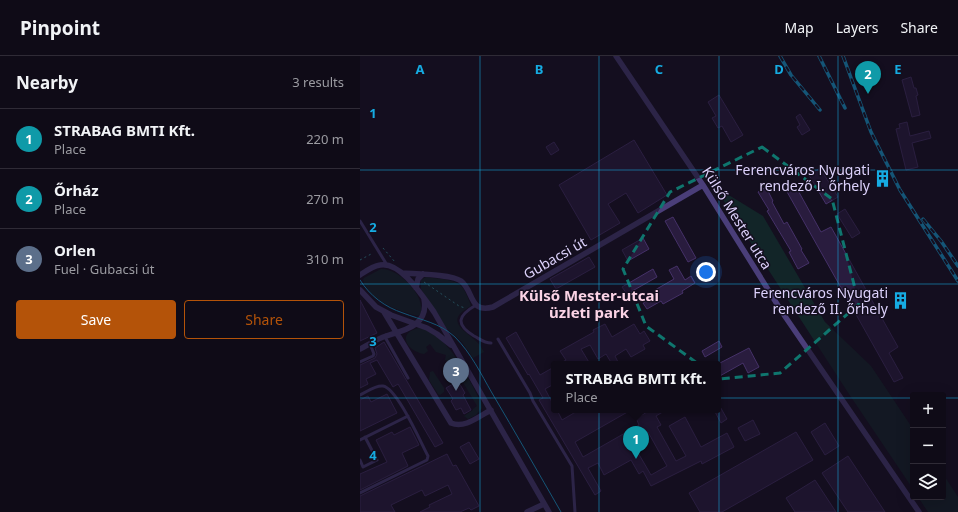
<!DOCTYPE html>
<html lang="en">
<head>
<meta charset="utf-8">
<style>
	body { margin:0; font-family:"Noto Sans",sans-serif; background:#181420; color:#f1f3f6 }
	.controls { position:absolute; right:12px; bottom:12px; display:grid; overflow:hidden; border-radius:4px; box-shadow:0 4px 16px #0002 }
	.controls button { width:36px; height:36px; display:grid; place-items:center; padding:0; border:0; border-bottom:1px solid #2f2b36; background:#0f0b17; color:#f1f3f6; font:20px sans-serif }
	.you { position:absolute; left:346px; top:216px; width:14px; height:14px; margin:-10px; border:3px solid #fff; border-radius:50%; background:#1a73e8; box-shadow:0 0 0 6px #1a73e833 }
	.badge { display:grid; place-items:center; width:26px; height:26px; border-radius:50%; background:#b45309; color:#fff; font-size:13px; font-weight:700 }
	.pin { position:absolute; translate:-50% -33px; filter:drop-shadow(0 1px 2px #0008) }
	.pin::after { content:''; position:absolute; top:21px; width:14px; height:12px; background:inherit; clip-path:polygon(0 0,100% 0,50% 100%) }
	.popup { position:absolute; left:191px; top:305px; width:170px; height:52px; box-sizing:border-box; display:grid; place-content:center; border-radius:4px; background:#0f0b17; filter:drop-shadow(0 1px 3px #0005); font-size:13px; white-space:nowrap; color:#9b9ba1 }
	.popup b { font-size:15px; color:#f1f3f6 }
	.popup::after { content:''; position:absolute; left:50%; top:100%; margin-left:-8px; border:8px solid transparent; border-top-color:#0f0b17 }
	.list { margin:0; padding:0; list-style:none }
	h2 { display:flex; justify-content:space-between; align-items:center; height:52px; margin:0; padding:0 16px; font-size:17px }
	h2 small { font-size:13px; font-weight:400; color:#9b9ba1 }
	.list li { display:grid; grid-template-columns:26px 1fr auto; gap:12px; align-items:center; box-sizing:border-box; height:60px; padding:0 16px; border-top:1px solid #2f2b36 }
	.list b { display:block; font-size:15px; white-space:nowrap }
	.list p { margin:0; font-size:13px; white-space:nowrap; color:#9b9ba1 }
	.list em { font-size:13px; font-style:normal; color:#9b9ba1 }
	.actions { display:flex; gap:8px; padding:12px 16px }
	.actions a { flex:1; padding:9px 0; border:1px solid #b45309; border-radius:4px; text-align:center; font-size:14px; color:#b45309 }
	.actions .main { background:#b45309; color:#fff }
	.icon { flex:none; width:22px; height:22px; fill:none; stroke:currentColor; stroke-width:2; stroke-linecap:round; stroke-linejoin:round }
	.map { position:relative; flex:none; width:598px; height:456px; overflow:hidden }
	header { display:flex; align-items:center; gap:24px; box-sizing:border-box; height:56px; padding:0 20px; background:#0f0b17; border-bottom:1px solid #2f2b36 }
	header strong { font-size:19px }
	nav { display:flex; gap:22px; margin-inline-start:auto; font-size:14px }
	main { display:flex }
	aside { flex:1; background:#0f0b17 }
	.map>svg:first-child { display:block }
</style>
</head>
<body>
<header>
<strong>Pinpoint</strong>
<nav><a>Map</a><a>Layers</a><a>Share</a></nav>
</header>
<main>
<aside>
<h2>Nearby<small>3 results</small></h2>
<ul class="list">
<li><span class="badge" style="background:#0f9aa8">1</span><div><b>STRABAG BMTI Kft.</b><p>Place</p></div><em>220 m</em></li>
<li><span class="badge" style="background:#0f9aa8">2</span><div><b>Őrház</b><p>Place</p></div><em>270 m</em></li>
<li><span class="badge" style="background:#5c6f8a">3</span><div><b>Orlen</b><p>Fuel · Gubacsi út</p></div><em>310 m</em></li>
</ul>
<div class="actions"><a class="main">Save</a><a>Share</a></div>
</aside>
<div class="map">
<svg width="598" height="456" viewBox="0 0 598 456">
	<rect width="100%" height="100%" fill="#140f1f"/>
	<path fill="#122528" d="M354,130L403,160L465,266L511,310L553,373V433L489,338Z
		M21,213C39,212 68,242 60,259L58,260C39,255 9,245 3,224L4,222Z
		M66,221C77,223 95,222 103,232C106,237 109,244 111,250C81,266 108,275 119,288C121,290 122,293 124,296L113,302L102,286L85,271L61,233V224Z
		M59,272C89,278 108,322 121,346L122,352L116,359L108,363L104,360L113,354V353L117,350L91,306L85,304L86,299L76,296L70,288L66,291L68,295L64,298C47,295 36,277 59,272Z
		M73,315L84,332V336L80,339L78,338L69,324L70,316Z
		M583,418L598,441V456H568L558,441H583Z"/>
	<path fill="#291c3e" stroke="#453168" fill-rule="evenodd" d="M551,21L554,32H556L558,39L556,40L560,59L552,61L542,24Z
		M359,39L383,79L371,86L362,70L358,72L352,62L356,60L348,46Z
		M440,58L450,74L442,79L437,71L440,69L436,61Z
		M547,66L550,80L569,75L571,82L552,87L558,111L546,114L536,73L540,72L539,68Z
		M274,84L307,139L278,157L266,137L248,148L260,167L231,184L199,129Z
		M194,86L199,94L191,99L186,91Z
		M460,112L478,141L466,148L449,119Z
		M435,129L461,176L471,171L538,291L529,297L543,322L534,326L426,134Z
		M406,131L413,145L412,146L424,168L427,166L442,193L441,194L449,207L438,213L429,196L431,195L407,155L409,154L398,136Z
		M485,153L500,177L492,182L477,158Z
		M313,161L336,202L328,206L305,165Z
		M283,182L289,193L268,205L262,194Z
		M229,201L235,211L196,233L190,223Z
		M317,210L325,224L331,220L335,227L322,235L323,237L303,248L301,245L287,253L283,247L297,239L295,234L314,223L309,214Z
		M293,213L297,221L267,238L262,231Z
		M0,244L17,277L0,285Z
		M245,268L252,281L274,268L280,278L284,275L290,285L283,289L285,293L271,301L266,293L255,300L259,308H252L246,298L238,303L230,289L221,293L230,308H199L206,304L200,295L234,276L233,274Z
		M156,276L180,319L194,311V328L185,333L194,350V354H197L202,364L219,354H271L215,386L223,401L279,369L276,362L291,354H306L296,360L301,369L297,371L316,405L326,400L309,370L325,361L341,391L367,377L374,391L342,408L341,405L291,430L283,415L279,418L271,404L244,419L238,407L228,412L241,435L235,439L179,344L183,342L169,318L168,319L146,282ZM288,376L307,410L291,419L270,383L280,377L281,379Z
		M359,285L362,291L345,301L342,295Z
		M24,286L83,387L75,391L38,328L33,331L17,304L10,307L16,318L6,323L8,328L0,332V309L15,302L17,298L15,292Z
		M389,292L399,311L388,317L383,307L358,321V308Z
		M98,325L105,337L103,339L111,354L104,358L101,352L96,354L91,345L93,343L86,332Z
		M27,338L37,357L0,375V344L8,340L11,346Z
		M358,347L367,363L361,367L354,354H358Z
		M393,364L400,378L385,385L378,372Z
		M465,367L479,390L465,399L451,376Z
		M50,371L59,389L42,397L48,410L0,434V418L27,406L16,384L32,376L34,379Z
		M436,376L453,404L362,456H340L329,437Z
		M109,386L119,403L110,408L100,391Z
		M87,398L93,410L96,409L119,450L111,454L109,452L100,456H60L70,451L69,449L92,438L88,429L65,440L62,434L31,449L35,456H0V440Z
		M488,400L525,456H488L462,417Z
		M455,424L476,456H435L426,442Z"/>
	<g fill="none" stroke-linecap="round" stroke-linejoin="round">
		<path stroke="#399ba6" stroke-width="1" stroke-dasharray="2 3" stroke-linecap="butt" d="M23,192L35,206
			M0,204L13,197
			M64,226L99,250L105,252"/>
		<path stroke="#4a3e79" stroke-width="3" d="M0,165L27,209
			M116,249C99,259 94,268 114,280C120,283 124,287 131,287
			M25,281L48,322
			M138,283L170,337L173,345L212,410L215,456
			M0,306L13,300L14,298L10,288
			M0,339C7,336 15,329 23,330C37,332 61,387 68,400L67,404L0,437
			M0,384L48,360
			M0,404L3,411L17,404L5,381"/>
		<path stroke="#4a3e79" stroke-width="5.5" d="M256,0L343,129L422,256L559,456
			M42,217C55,218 91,218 101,225C114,235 109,258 133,251L343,129
			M0,219C6,215 13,210 20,209C41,205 63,241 74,256L189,456
			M56,232L58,223L63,218
			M0,234L16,251L31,259L67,272L77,278L91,289
			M24,256L91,367C105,373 119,360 131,354
			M0,293C8,289 17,283 26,280C46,274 69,269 64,243
			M167,456L184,448"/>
		<path stroke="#16abe2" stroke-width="1" d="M0,224C10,240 25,251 43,257C61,264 80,267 95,281C111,297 121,318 132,337C155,376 178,416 201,456"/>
		<defs>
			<path id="rail" d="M420,0L431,19L460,54
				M459,0L485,52
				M483,0L511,76L540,134L598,225
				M563,163L581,185L598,210"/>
		</defs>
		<use href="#rail" stroke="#16abe2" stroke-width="3.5"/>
		<use href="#rail" stroke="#140f1f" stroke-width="2" stroke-dasharray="6" stroke-linecap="butt"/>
	</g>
	<path d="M0 0H598V456H0ZM402,91L472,143L499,248L420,317L359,323L286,270L263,213L310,136Z" fill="#140f1f" fill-opacity=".55" fill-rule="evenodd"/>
	<path fill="none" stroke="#0f766e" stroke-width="3" stroke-dasharray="8 5" stroke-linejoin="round" d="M402,91L472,143L499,248L420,317L359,323L286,270L263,213L310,136Z"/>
	<path fill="none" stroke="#16abe2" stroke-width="1" stroke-opacity="0.55" d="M120,0V456M239,0V456M359,0V456M478,0V456M0,114H598M0,228H598M0,342H553M583,342H598"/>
	<defs>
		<symbol id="building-bare" viewBox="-9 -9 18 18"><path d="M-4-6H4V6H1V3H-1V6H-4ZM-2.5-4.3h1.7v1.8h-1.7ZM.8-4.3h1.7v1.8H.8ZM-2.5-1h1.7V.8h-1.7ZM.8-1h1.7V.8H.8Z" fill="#16abe2" stroke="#140f1f" stroke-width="2.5" paint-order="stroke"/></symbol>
	</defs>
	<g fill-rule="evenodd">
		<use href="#building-bare" x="510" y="110" width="25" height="25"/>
		<use href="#building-bare" x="528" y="232" width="25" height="25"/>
	</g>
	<g text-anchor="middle" stroke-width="3" stroke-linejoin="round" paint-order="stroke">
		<g font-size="14" fill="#dcd1fb" stroke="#140f1f" text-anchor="end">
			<text x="510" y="119">Ferencváros Nyugati<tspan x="510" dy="16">rendező I. őrhely</tspan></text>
			<text x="528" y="242">Ferencváros Nyugati<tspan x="528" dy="16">rendező II. őrhely</tspan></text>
		</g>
		<g font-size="14" fill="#dcd1fb" stroke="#140f1f">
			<text transform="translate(377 162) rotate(58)" y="5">Külső Mester utca</text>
			<text transform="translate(195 202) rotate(-30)" y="5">Gubacsi út</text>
		</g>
		<g font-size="15" font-weight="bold" fill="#fbd3e5" stroke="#140f1f">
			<text x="229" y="245">Külső Mester-utcai<tspan x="229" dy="17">üzleti park</tspan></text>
		</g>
	</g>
	<g font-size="13" text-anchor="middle" font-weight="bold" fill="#16abe2" stroke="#140f1f" stroke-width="3" stroke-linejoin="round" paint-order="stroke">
		<text x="60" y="18">A</text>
		<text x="179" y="18">B</text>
		<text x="299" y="18">C</text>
		<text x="419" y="18">D</text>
		<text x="538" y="18">E</text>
		<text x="13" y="62">1</text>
		<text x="13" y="176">2</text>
		<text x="13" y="290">3</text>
		<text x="13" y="404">4</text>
	</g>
</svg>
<div class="controls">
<button>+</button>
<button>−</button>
<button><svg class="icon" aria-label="layers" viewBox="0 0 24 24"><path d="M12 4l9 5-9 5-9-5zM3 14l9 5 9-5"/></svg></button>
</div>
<div class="you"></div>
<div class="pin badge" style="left:276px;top:403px;background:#0f9aa8">1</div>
<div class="popup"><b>STRABAG BMTI Kft.</b>Place</div>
<div class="pin badge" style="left:508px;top:38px;background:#0f9aa8">2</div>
<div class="pin badge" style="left:96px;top:335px;background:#5c6f8a">3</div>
</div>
</main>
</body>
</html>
